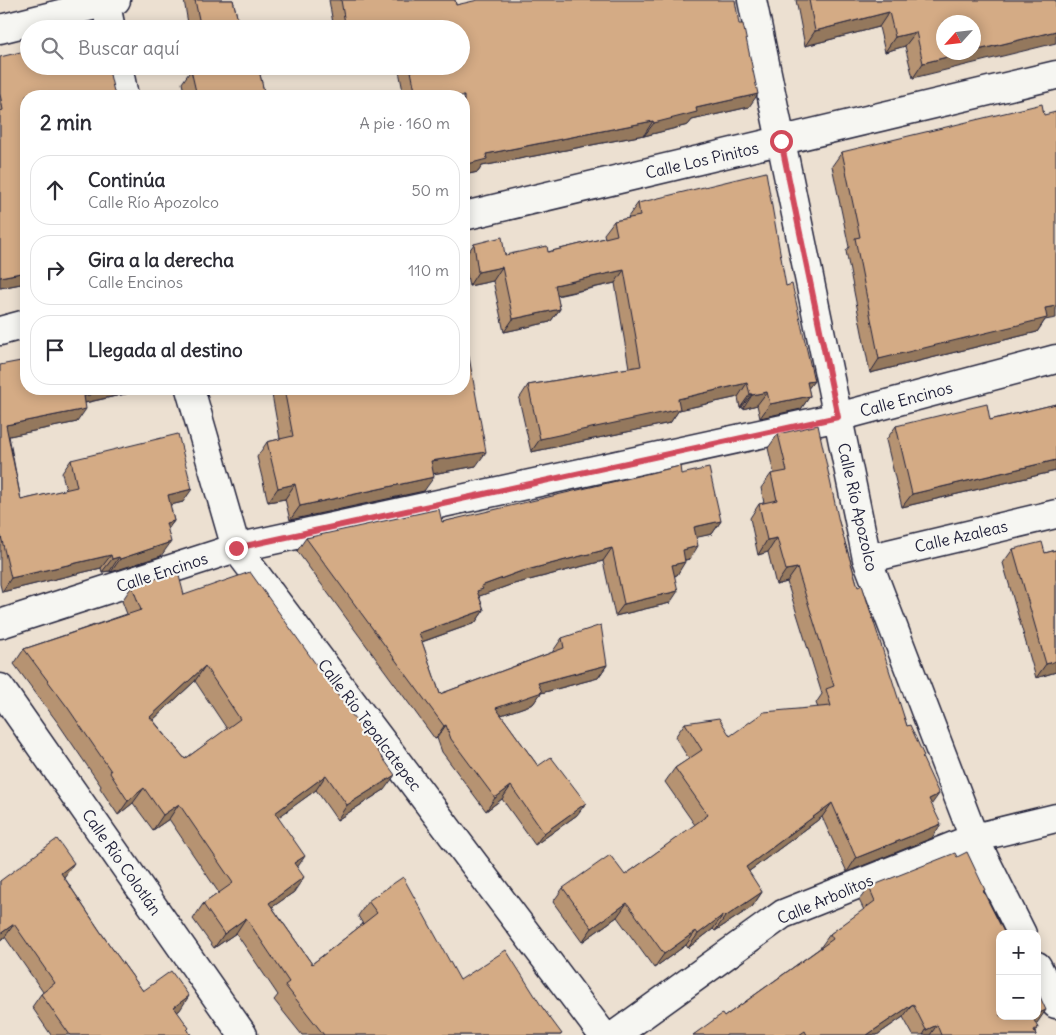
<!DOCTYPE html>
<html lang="es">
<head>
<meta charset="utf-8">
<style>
	body { margin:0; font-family:Delius,sans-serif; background:#f7f7f7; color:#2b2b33 }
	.controls { position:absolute; right:15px; bottom:15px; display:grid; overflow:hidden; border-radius:10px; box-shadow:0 2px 12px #0003 }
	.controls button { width:45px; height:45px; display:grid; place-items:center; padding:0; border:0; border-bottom:1px solid #e1e1e2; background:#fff; color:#2b2b33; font:25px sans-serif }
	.compass { position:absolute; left:936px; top:15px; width:45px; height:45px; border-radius:50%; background:#fff; box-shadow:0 2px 12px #0003; rotate:243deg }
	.stop { position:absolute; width:15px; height:15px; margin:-11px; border:4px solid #d1495b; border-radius:50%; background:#fff }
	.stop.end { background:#d1495b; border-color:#fff; box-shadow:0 1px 5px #0008 }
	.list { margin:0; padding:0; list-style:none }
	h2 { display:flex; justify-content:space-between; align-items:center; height:65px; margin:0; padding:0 20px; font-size:21px }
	h2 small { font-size:16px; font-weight:400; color:#7c7c81 }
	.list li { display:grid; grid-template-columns:32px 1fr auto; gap:15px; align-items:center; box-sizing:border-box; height:70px; margin:0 10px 10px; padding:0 10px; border:1px solid #e1e1e2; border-radius:20px }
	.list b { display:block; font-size:19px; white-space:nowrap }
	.list p { margin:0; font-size:16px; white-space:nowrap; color:#7c7c81 }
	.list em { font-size:16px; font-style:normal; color:#7c7c81 }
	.icon { flex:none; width:28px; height:28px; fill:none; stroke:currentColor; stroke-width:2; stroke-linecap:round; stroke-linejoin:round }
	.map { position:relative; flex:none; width:1056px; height:1035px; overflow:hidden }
	.search { position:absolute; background:#fff; box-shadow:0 2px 12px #0003; left:20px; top:20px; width:450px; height:55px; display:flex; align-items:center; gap:12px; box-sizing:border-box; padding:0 18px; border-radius:28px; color:#7c7c81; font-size:19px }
	.panel { position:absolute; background:#fff; box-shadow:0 2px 12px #0003; left:20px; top:90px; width:450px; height:305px; border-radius:20px }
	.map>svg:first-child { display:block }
</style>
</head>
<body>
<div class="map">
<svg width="1056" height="1035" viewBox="0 0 1056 1035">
	<rect width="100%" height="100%" fill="#ece0d1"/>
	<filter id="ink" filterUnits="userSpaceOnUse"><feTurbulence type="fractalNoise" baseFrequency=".02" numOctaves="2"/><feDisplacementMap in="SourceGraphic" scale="10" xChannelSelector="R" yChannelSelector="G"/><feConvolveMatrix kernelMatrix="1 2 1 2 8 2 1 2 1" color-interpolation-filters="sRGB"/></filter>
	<g filter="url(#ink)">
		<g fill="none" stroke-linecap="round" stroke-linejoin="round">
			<defs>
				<path id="minor" d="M105,0L111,29
					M752,0L867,559L974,838L1022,934
					M0,29L116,0
					M118,66L124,96
					M464,216L1056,75
					M0,331L26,324
					M190,389L236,548L603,1035
					M867,559L1056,514
					M0,624L236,548L838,417L1056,359
					M0,688L243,1035
					M1037,966L1056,1004
					M615,1035L783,914L974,838L1056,818"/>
			</defs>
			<use href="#minor" stroke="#22223b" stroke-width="31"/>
			<use href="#minor" stroke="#f6f6f2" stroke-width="28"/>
		</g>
		<path fill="#b69372" stroke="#22223b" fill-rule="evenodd" d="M184,0H233L240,29H189Z
			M329,0H455L456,5L749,107L692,120L688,125L644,136V135L482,166L478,172L464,175V96H404L398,66H461V29H334Z
			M796,0H1056L913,78L905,46L885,52L879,27L805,46Z
			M0,57L26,96V283L0,288Z
			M197,66H258L265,96H185L182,83L191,70L197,68Z
			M842,152L1045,320L1037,332L870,373L846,251L849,247L832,166Z
			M638,203L786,286L814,381L808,388L810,396L801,409L760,418L757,405L743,409L742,407L740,408L738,397L679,410L670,423L531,452L519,399L528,385L629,368L615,283L557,296L560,309L550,322L504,332L493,281L469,286L464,258L474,244L505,255L548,252L605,238L604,234L614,221L629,218L628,217Z
			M0,365L26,389H137L134,392L85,403L77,422L9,436L21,500L66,490L62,473L71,460L183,502L170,505L174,521L168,529L161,556L111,572L110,571L102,572L101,568L2,592L0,584Z
			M271,389H464L476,466L433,474L424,491L290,520L285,499L268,502L257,457L267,442L280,439Z
			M1056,404V471L902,507L886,440L896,426L990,420Z
			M778,434L839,522L858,587L907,726L924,756L922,759L931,804L932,838L847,872L822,817L748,872L762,892L752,907L715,931L713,929L688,948L686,945L654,968L617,917L582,942L553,902L563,888L625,875L695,825L665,782L675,768L689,759L675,737L685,723L730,736L818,708L816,703L822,694L787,582L776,585L768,552L758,555L750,518L759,504L764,503L761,488L771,474H774L768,448Z
			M681,474L721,521L712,534L696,537L690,559L685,560L677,575H675L670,603L615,616L603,561L510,585L479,596L484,610L475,623L422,642L440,694L553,652V651L562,638L607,665L598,678L541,693L533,704L501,715L538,766L577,815L535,845L502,799L486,811L442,752L437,738L435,739L297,551L306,538L442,522Z
			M1013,549L1045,553L1056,550V672L1036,678L1003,563Z
			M132,586L184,595L384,790L337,820L316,790L278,817L297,867L294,892L272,907L312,964L363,924L358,916L368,901L460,980L542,1007L561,1035H302L274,1000L278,995L236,933L214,948L193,919L203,904L219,893L169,819L153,830L133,803L118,815L100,788L101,786L58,723L14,664L24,649L127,614L122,601ZM195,681L227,729L185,759L153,720Z
			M957,857L983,891L1037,1023L1035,1024L1038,1028L1035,1032L1036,1035H913L903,1017L877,1035H693L724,1017L820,948L830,934L864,910L859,900L869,887Z
			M64,877L106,940L143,991L180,1010L177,1012L191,1035H51L32,1007L41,994L43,992L5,937L0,940V881Z"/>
		<path fill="#94785d" stroke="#22223b" d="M889,12L879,27L805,46L815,31Z
			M1056,31V43L913,78L923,63L967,52H974V51Z
			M916,32L905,46L885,52L895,37Z
			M345,66H359L342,70Z
			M758,94L749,107L692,120L688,125L644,136L654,123L696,108Z
			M653,121L644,135L482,166L478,172L464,175V165L486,154Z
			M502,267L493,281L469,286L478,272Z
			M624,270L615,283L545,298L555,285Z
			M26,272V283L0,288V277Z
			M1056,306V318L1045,320L1037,332L870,373L879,359L1045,308Z
			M560,309L550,322L504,332L513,319Z
			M814,381L804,394L807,382Z
			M747,383L738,397L679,410L670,423L531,452L540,439L678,399Z
			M100,389H137L134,392L84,403V396L90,391Z
			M767,392L757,405L743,409L752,395Z
			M750,394H752L742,407L740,408Z
			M810,396L801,409L760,418L770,404Z
			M86,409L77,422L0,438L6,425Z
			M486,452L476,466L421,476L431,461Z
			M1056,460V471L902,507L912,494Z
			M434,477L424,491L290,520L300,506Z
			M295,484L285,499L268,502L278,488Z
			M192,489L183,502L158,508L168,495Z
			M174,521L164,534L166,523Z
			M721,521L712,534L685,540L694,527Z
			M777,538L768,552L758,555L767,540Z
			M171,542L161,556L111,572L120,559Z
			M698,546L690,559L674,562L683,550Z
			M612,548L603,561L510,585L477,597L469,604L481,586L519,572Z
			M111,555L101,568L2,592L11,578Z
			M119,557L110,571L102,572L112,559Z
			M685,562L677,575L664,578L672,565Z
			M797,568L787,582L776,585L786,570Z
			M678,591L670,603L615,616L624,604Z
			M484,610L475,623L410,646L419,633Z
			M1056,661V672L1036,678L1046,664Z
			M607,665L598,678L541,693L533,704L487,720L496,708L538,683Z
			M205,666L195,681L140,732L150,717Z
			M446,725L437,738L435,739L444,726Z
			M326,775L316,790L265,827L275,813Z
			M395,775L384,790L337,820L347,805Z
			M511,786L502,799L486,811L495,798Z
			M144,788L133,803L118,815L128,801Z
			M939,794L929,808V799Z
			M586,803L577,815L535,845L544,833Z
			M832,803L822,817L736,881L746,867Z
			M179,804L169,819L153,830L163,815Z
			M941,824L932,838L847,872L856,858Z
			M305,856L295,871L294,863Z
			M74,863L65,876L52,886L61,873Z
			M304,877L294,892L258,917L269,903Z
			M762,892L752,907L715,931L725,917Z
			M627,903L617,917L582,942L592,928Z
			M723,915L713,929L688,948L698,934Z
			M246,918L236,933L214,948L224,934Z
			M14,924L5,937L0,940V934Z
			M696,931L686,945L654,968L664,954Z
			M189,996L180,1010L165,1020L174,1007Z
			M913,1004L903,1017L877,1035H867Z
			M1046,1010L1037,1023L1022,1029L1031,1016H1037V1014Z
			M937,1025L930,1035H923L926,1030Z"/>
		<path fill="#d4ab85" stroke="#22223b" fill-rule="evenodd" d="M195,0H233L240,29H201Z
			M341,0H455L456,5L478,0H735L739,24H743L758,94L696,108L697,112L654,123L653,121L597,132L486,154L487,159L464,165V96H416L410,66H461V29H346Z
			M809,0H1056V31L974,51V22H944V52H967L923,63L916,32L895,37L889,12L815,31Z
			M29,50V66H97L98,69L108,66L115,96H26V272L0,277V111L3,110L0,94V57Z
			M206,66H258L265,96H197L191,70Z
			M1042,104L1044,115L1056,112V306L1045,308L1047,318L879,359L855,238L860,237L842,152Z
			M766,172L786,286L792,284L814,381L807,382L810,396L770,404L767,392L752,395V394H750L747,383L678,399L680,409L540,439L528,385L641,366L624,270L555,285L560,309L513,319L502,267L478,272L474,244L502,237L505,255L547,246L548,252L617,235L614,221L640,216L638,203Z
			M464,329L486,452L431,461L434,477L300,506L295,484L278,488L267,442L293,436L284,389H464Z
			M26,360V389H100L90,391V395L84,396L86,409L6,425L21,500L77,487L71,460L178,434L192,489L168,495L174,521L166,523L171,542L120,559L119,557L112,559L111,555L11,578L1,536H0V365Z
			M987,404L990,420L1056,404V460L912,494L896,426Z
			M818,425L839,522L858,587L862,585L907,726L910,725L924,756L922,757L939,794L929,799L941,824L856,858L832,803L746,867L762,892L725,917L723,915L698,934L696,931L664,954L627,903L592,928L563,888L610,855L625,875L708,815L675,768L702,750L685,723L719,718L730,736L764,712L831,706L826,689L834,686L797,568L786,570L777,538L767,540L759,504L777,500L771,474L787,471L778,434Z
			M680,466L681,474L709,468L721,521L694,527L698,546L683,550L685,562L672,565L678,591L624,604L612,548L519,572L481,586L483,589L477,591L484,610L419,633L440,694L564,648L562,638L601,625L607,665L538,683L542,692L496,708L538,766L551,757L586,803L544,833L511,786L495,798L451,739L446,725L444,726L306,538L439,509L442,522Z
			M1042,542L1045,553L1056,550V661L1046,664L1013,549Z
			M178,572L184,595L250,572L395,775L347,805L326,775L275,813L305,856L294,863L304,877L269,903L312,964L377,913L368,901L403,877L460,980L506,950L542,1007L562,1034L560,1035H324L285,985L289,982L246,918L224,934L203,904L233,883L179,804L163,815L144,788L128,801L110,773L111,771L68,708L24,649L141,610L132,586ZM205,666L240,719L185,759L150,717Z
			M57,839L74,863L61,873L106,940L143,991L171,971L189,996L174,1007L189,1028L187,1030L191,1035H70L41,994L55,983L14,924L0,934V881Z
			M967,852L985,890L983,891L1005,934H1000V1016H1032L1038,1028L1034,1030L1036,1035H941L937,1025L926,1030L913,1004L867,1035H807L805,1031L799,1035H693L722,1014L724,1017L833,939L830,934L875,901L869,887L955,853L957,857Z
			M1037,990L1046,1010L1037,1014Z"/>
	</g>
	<g fill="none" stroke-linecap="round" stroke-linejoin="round" filter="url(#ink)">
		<path stroke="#d1495b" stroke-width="6" d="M236,548L838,417L781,141"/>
	</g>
	<g text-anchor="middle" stroke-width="4.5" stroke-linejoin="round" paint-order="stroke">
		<g font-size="16" fill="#22223b" stroke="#f6f6f2">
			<text transform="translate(702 160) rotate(-13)" y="6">Calle Los Pinitos</text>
			<text transform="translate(906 399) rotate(-15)" y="6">Calle Encinos</text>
			<text transform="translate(858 507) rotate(77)" y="6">Calle Río Apozolco</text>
			<text transform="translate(961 536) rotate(-13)" y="6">Calle Azaleas</text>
			<text transform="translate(162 572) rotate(-18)" y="6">Calle Encinos</text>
			<text transform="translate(370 725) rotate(53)" y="6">Calle Río Tepalcatepec</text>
			<text transform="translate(122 862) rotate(55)" y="6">Calle Río Colotlán</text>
			<text transform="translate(825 899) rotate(-23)" y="6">Calle Arbolitos</text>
		</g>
	</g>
</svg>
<div class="controls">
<button>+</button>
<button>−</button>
</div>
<svg class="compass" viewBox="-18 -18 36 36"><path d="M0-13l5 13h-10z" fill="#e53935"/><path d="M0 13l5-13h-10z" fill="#7c7c81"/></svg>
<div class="stop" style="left:781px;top:141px"></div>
<div class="stop end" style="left:236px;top:548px"></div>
<div class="search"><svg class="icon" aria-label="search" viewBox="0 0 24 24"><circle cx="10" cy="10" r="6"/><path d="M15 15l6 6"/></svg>Buscar aquí</div>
<section class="panel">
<h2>2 min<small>A pie · 160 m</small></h2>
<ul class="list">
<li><svg class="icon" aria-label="ahead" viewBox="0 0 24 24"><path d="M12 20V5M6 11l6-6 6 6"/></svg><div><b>Continúa</b><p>Calle Río Apozolco</p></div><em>50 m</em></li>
<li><svg class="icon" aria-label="right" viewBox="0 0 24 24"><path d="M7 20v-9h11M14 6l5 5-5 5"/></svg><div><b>Gira a la derecha</b><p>Calle Encinos</p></div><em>110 m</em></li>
<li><svg class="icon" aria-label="arrive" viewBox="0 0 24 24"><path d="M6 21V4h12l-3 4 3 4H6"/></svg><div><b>Llegada al destino</b></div></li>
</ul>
</section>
</div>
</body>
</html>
